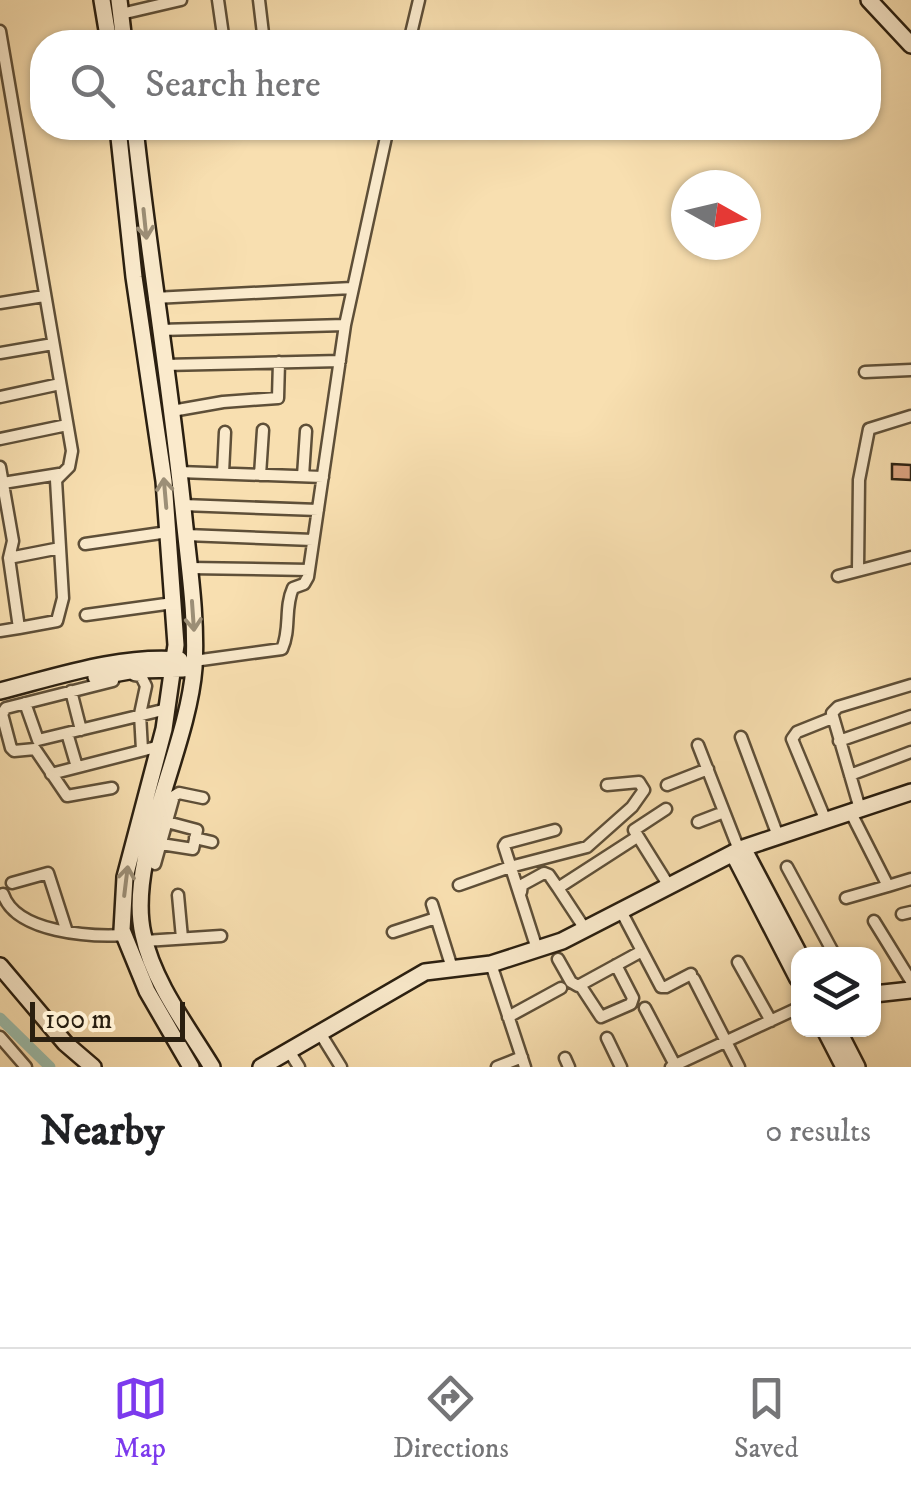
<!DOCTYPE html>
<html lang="en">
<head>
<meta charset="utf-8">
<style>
	body { margin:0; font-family:"IM FELL DW Pica",serif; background:#f2f2f2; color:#202124 }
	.controls { position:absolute; right:30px; bottom:30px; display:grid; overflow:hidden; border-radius:20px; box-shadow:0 2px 8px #0004 }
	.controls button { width:90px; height:90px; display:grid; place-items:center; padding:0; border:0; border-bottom:2px solid #e0e0e0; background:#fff; color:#202124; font:50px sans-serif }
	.compass { position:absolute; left:671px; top:170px; width:90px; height:90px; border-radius:50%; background:#fff; box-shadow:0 2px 8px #0004; rotate:98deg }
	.scale { position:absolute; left:30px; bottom:25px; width:155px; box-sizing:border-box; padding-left:10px; border:5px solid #2a1f10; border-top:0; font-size:28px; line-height:35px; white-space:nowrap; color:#2a1f10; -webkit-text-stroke:8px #faeacc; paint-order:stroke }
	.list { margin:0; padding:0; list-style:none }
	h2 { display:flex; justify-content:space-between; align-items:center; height:130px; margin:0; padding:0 40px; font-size:42px }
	h2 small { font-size:32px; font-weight:400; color:#757577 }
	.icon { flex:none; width:55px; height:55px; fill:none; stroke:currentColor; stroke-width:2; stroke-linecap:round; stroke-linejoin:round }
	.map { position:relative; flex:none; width:911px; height:1067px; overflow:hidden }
	.search { position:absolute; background:#fff; box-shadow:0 2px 8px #0004; left:30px; right:30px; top:30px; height:110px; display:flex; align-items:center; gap:25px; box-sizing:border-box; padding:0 35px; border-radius:40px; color:#757577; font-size:38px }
	.sheet { height:280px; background:#fff }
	nav { display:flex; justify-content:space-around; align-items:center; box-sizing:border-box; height:140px; border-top:2px solid #e0e0e0; background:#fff; font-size:28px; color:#757577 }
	nav a { display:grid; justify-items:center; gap:5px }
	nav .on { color:#7c3aed }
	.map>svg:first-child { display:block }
</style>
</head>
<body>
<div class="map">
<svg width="911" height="1067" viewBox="0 0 911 1067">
	<rect width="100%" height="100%" fill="#f8dfb0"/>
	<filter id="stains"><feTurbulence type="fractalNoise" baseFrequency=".002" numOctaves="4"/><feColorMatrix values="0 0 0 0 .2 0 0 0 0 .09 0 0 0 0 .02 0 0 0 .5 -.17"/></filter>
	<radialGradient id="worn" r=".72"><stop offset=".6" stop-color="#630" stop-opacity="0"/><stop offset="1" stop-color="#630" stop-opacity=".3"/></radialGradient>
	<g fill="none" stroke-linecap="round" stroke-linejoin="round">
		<path stroke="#9dbdab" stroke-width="11" d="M0,1018L50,1067"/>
	</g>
	<path fill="#e0a784" stroke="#2a1f10" stroke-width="2.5" d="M892,464L911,465V480L892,479Z"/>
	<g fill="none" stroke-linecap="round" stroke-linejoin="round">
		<defs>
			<path id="street" d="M218,0L224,42
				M259,0L264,42
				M121,14L181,0
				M0,31L72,451L69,467L56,480L63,598L57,621L19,628L9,558L13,541L0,467
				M409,42L419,0
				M154,298L352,288
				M0,303L44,296
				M159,330L345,325
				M0,353L53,344
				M164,365L340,361
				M865,372L911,370
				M0,397L60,384
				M172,411L223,402L278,398L279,362
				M0,439L67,425
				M179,472L323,477
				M223,473L225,432
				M260,475L263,430
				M303,476L306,431
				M3,483L59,474
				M183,505L318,510
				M186,535L313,540
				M85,544L168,532
				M9,558L60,548
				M189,568L309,570
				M858,570L859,480L869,429L911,416
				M838,576L911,557
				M86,615L173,603
				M0,631L19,628
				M194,661L282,649C291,629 284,608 293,588L304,584L308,577L345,325L388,128
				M134,675L141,676L146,686L140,714L142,750
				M71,691L81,730
				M25,703L38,740L167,709
				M67,733L77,767
				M741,737L778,836
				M839,741L911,716
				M698,745L739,850
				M51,774L160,746
				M850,775L911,752
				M667,785L708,769
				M112,788L67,796L35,749L14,751L11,748L2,714L6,708L113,681
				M666,809L634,830L669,886
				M860,809L832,713L838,707L911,685
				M826,821L792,739L797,732L832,718
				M698,822L724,812
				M195,838L212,842
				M161,844L193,849L197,830L167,822
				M155,864L174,796L179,793L203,798
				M787,867L834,954
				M12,883L48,873L67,932
				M459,885L510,867L587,847L632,807L644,790L639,782L607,785
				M888,886L911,879
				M521,892L522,885L544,873L549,875L558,888
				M3,894C16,933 91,937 125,935
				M178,895L182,938
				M846,898L888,886L851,813
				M432,904L452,968
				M621,911L661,987H666L691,974
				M902,914L911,912
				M874,921L911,981
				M585,929L558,888L637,837
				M393,932L436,918
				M145,941L221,936
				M537,949L504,846L506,843L555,830
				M558,959L571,982L578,986L642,951
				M738,962L771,1021
				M491,964L525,1067
				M694,979L739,1067
				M580,985L601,1017L631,1004L633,998L616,965
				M645,1008L675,1065
				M508,1017L561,988
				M320,1033L341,1067
				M0,1037L26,1067
				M607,1038L621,1067
				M289,1051L299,1067
				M565,1058L569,1067
				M497,1067L522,1057
				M671,1067L798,1008"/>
			<path id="secondary" d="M102,0L109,42
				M119,0L124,42
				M869,0L911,45
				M118,128L134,277L164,481L176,645L164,729L125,877L122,930L147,991L191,1067
				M135,128C149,258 171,387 184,518C189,567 197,618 194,668C188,749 126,859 143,934C153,982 187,1026 212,1067
				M96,677L135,670L183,669
				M0,691C59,676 119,655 180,660
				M743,848L799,954
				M733,853L798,979
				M0,966L65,1043L93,1067
				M874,994L911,990
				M825,1030L844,1067
				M838,1030L857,1067
				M261,1067L425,972L491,964L562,941L743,848L911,792"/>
		</defs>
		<use href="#street" stroke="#5e4f38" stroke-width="15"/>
		<use href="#secondary" stroke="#2a1f10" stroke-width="20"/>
		<use href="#street" stroke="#faeacc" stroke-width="10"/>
		<use href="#secondary" stroke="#faeacc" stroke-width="15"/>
	</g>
	<defs><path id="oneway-shaft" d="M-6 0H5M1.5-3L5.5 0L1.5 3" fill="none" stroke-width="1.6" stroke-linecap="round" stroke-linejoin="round" transform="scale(2.5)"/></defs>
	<g stroke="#9c8f77">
		<use href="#oneway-shaft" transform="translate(145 224) rotate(84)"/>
		<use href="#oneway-shaft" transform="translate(165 493) rotate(-95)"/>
		<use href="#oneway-shaft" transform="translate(193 616) rotate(86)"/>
		<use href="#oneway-shaft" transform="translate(126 881) rotate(-83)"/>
	</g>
	<rect width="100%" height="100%" filter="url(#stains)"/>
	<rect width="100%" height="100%" fill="url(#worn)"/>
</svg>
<div class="controls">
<button><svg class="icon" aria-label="layers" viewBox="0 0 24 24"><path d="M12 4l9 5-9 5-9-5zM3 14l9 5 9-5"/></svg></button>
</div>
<svg class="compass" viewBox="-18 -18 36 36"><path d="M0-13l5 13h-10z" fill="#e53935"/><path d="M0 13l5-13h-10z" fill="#757577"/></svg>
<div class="scale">100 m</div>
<div class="search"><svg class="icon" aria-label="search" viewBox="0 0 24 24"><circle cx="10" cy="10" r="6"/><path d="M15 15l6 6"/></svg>Search here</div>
</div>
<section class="sheet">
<h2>Nearby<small>0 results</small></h2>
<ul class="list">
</ul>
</section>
<nav>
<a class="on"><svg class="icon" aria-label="map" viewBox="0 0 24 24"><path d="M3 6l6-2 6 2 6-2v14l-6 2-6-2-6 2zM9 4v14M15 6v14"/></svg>Map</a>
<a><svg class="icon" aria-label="directions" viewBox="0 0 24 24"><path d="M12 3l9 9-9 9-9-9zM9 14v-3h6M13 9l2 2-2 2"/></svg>Directions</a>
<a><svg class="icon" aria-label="saved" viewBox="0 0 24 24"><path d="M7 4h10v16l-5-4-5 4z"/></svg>Saved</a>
</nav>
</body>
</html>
